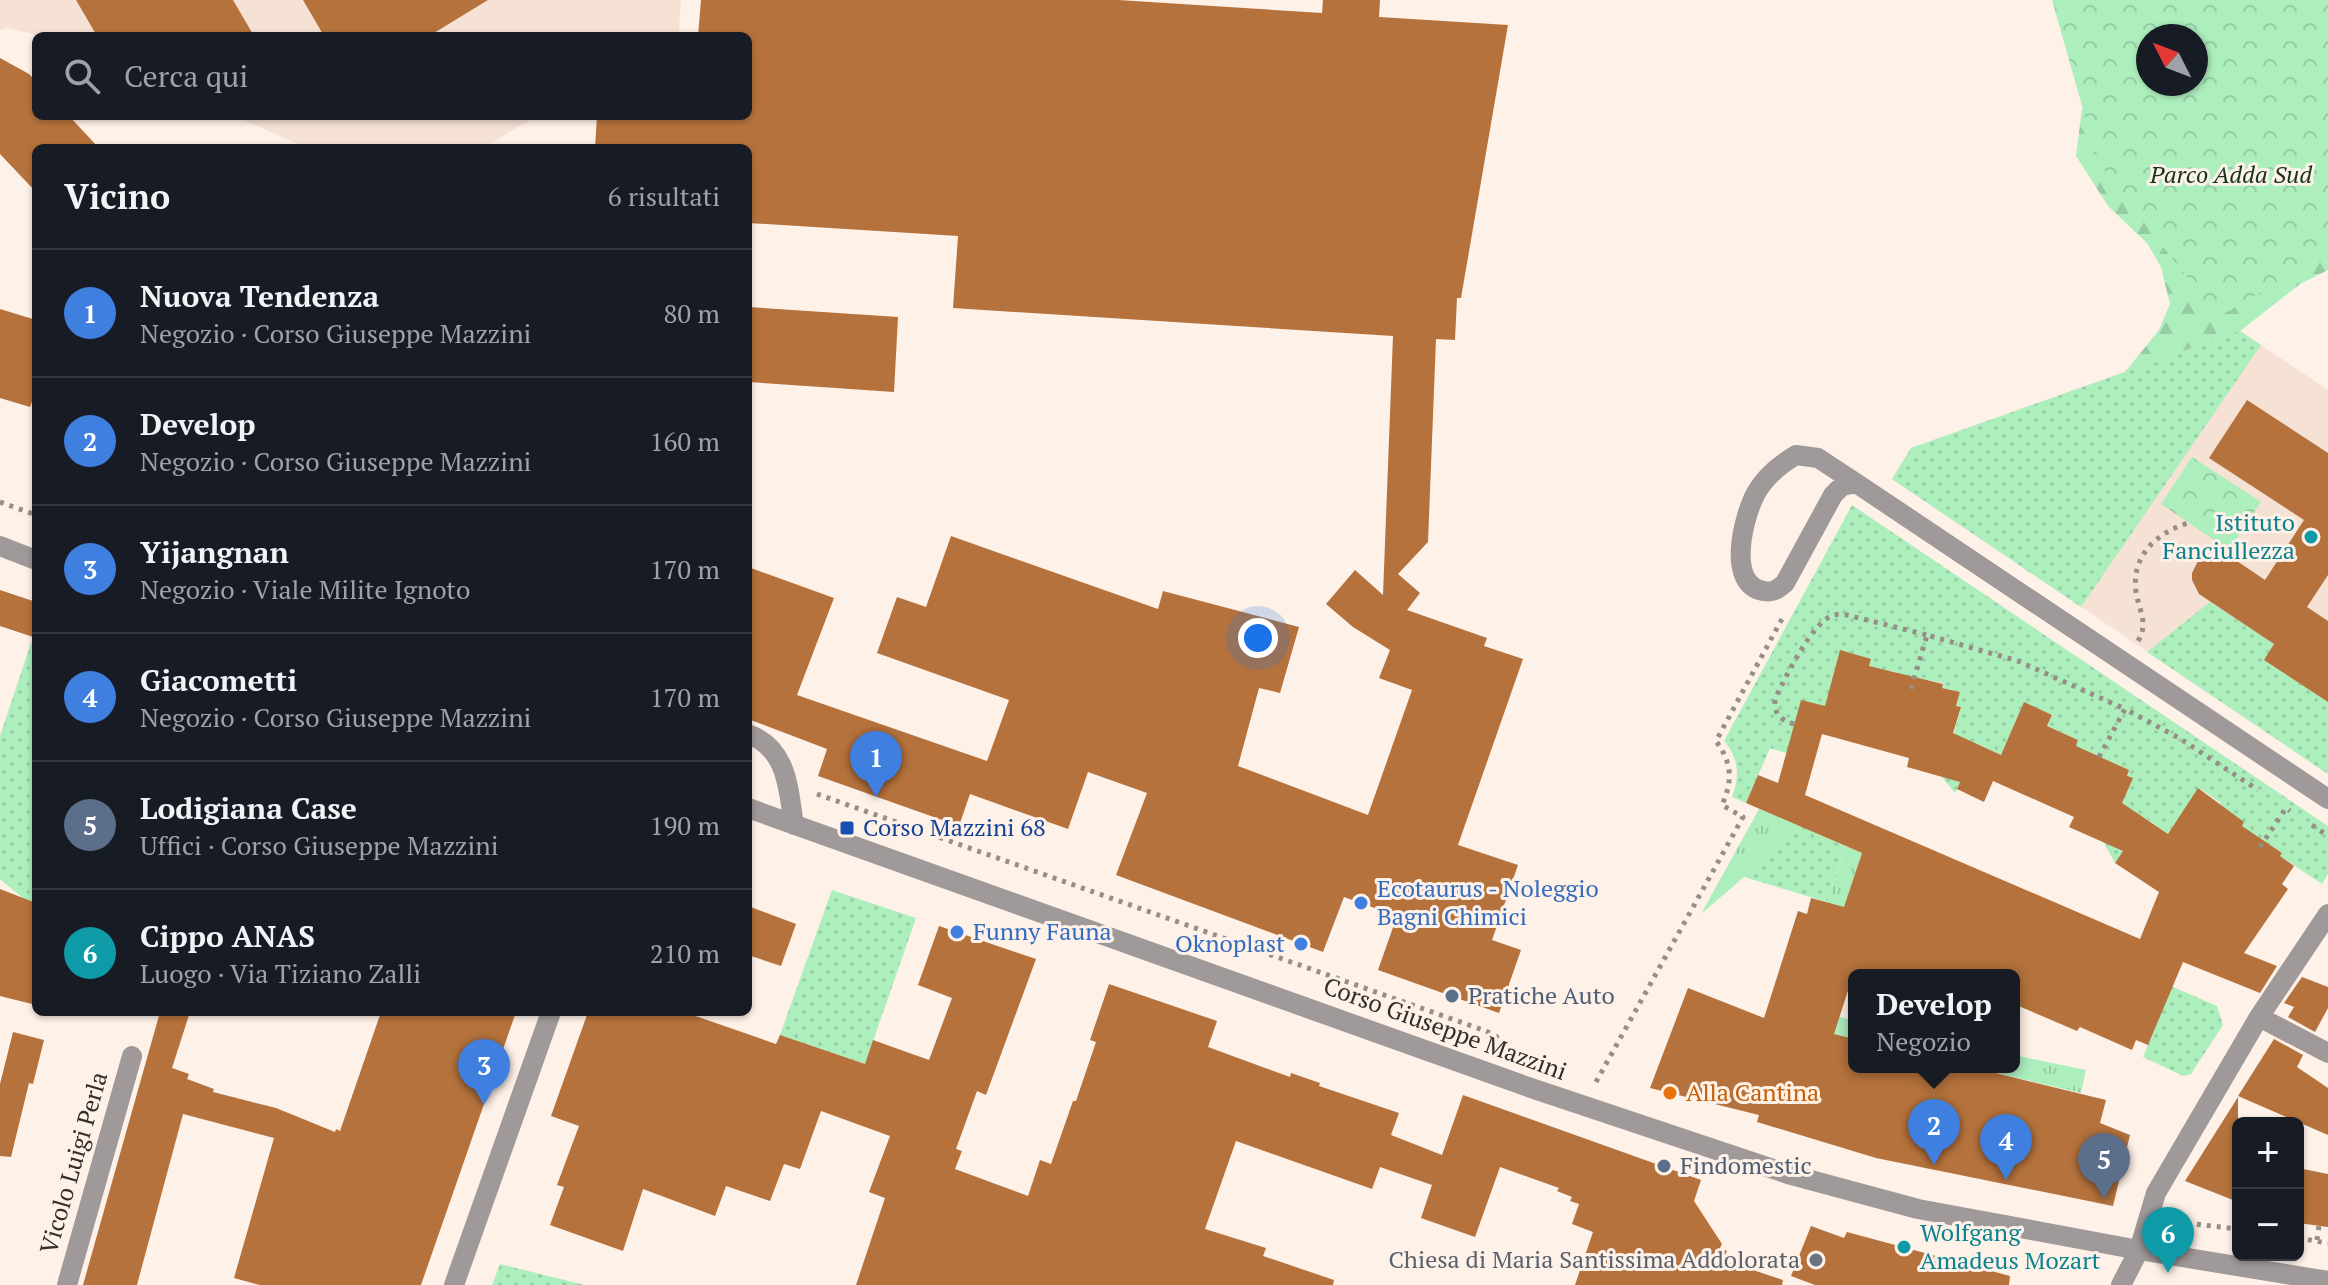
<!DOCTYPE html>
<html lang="it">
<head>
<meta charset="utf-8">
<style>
	body { margin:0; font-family:"PT Serif",serif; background:#20242c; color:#f1f3f6 }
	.controls { position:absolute; right:24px; bottom:24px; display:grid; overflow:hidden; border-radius:12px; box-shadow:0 2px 6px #0004 }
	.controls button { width:72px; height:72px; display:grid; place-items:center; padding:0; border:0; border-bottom:2px solid #363941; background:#171b24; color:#f1f3f6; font:40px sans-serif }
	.compass { position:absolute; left:2136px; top:24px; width:72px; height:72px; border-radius:50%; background:#171b24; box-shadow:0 2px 6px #0004; rotate:312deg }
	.you { position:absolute; left:1258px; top:638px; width:28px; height:28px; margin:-20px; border:6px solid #fff; border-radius:50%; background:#1a73e8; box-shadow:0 0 0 12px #1a73e833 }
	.badge { display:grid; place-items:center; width:52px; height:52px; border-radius:50%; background:#2563eb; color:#fff; font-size:26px; font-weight:700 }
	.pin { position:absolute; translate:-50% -66px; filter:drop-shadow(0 2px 4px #0008) }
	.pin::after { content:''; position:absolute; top:42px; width:28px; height:24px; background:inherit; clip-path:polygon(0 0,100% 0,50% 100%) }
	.popup { position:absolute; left:1848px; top:969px; width:172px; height:104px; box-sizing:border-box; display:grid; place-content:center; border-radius:12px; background:#171b24; filter:drop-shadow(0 2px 6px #0005); font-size:26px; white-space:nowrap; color:#9ea1a6 }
	.popup b { font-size:30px; color:#f1f3f6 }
	.popup::after { content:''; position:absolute; left:50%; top:100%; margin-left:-16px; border:16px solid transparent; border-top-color:#171b24 }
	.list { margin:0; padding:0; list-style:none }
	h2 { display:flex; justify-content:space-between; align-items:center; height:104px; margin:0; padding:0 32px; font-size:34px }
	h2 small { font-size:26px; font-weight:400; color:#9ea1a6 }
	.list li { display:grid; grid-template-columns:52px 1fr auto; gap:24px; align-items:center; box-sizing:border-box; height:128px; padding:0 32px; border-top:2px solid #363941 }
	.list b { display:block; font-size:30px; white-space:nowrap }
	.list p { margin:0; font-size:26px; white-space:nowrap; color:#9ea1a6 }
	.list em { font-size:26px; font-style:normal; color:#9ea1a6 }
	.icon { flex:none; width:44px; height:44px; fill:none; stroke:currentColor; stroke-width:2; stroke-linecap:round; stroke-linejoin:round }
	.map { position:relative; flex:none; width:2328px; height:1285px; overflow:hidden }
	.search { position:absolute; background:#171b24; box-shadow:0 2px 6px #0004; left:32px; top:32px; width:720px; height:88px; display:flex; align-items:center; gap:20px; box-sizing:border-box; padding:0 28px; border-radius:12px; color:#9ea1a6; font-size:30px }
	.panel { position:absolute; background:#171b24; box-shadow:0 2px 6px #0004; left:32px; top:144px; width:720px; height:872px; border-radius:12px }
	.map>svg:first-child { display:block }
</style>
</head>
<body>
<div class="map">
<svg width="2328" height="1285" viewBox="0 0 2328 1285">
	<defs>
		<pattern id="grass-tufts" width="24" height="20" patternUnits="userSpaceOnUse" patternTransform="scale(2)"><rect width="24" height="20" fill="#adeebd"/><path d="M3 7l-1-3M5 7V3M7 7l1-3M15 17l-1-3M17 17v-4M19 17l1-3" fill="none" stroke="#95cca3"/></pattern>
		<pattern id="forest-firs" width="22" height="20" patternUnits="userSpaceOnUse" patternTransform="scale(2)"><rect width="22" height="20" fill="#adeebd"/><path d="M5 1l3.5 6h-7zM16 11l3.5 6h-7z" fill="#95cca3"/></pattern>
		<pattern id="park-crowns" width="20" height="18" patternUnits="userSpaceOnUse" patternTransform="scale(2)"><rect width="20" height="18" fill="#adeebd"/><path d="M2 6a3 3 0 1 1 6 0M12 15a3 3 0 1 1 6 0" fill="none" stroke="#95cca3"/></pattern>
		<pattern id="garden-dots" width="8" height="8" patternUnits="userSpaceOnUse" patternTransform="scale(2)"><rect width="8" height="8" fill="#adeebd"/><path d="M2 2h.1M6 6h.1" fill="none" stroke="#95cca3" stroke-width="1.8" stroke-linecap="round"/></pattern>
	</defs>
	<rect width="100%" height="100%" fill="#fef1e8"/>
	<path fill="#f5e2d5" d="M0,0H681L679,31L670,36H41L7,28L0,30Z
		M235,116H536L483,148H307Z
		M2240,331L2328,390V774L1892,479L1911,448Z"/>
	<path fill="url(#grass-tufts)" d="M1759,809L1802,827L1701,914Z
		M1845,846L1862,853L1812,1008L1854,1021V1039L1789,1023Z
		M2014,1055L2086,1070L2081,1093L1971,1067H2014Z"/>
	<path fill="url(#forest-firs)" d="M2328,0V270L2300,284L2240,331L2125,372L2159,330L2170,304L2161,267L2147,243L2108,206L2076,156L2082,109L2220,81Z"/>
	<path fill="url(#park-crowns)" fill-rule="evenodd" d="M2052,0H2328V251L2218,318L2098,162ZM2148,36H2196V84H2148Z
		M2192,457L2261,502L2229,550L2161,504Z"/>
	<path fill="url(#garden-dots)" d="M2240,331L2261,345L2081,607L1892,479L1911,448Z
		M1852,505L2328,826V874L2322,884L2280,856L2282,853L2241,827L2244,822L2216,811L2221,803L2199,788L2168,834L2145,818L2115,863L2104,843L2132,779L2127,776L2129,770L2089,752L2072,754L2078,740L2047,726L2052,715L2024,703L2001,755L1977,744L1955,793L1942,777L1961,707L1956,706L1960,692L1942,688L1943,683L1928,680L1925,693L1896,672L1890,671L1888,676L1868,671L1871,659L1840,651L1825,706L1786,753L1770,748L1746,803L1732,797C1740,776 1739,758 1724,741Z
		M2210,602L2274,644L2264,660L2328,702V774L2147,652Z
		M36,628V909L0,879V736Z
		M1802,827L1845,846L1827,902L1744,877Z
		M1927,881L2217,1006L2223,1025L2191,1074L2183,1076L2143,1057L2162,1010L2035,986L2025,1009L2014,1004V976L2020,964Z
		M832,890L916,918L865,1064L780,1035Z
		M500,1264L585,1285H492Z"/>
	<path fill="#b5723c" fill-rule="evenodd" d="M76,0H233L254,36H97Z
		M303,0H488L429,36H324Z
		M701,0H1118L1322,13L1323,0H1380L1379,17L1508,25L1461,298H1457L1455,340L1436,339L1428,542L1398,574L1420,593L1407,610L1487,638L1484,646L1523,659L1458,845L1518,865L1492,940L1521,950L1499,1013L1378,970L1397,916L1344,897L1323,952L1116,875L1147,793L1088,772L1068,829L970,794L959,826L818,776L827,749L748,719V567L834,598L797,695L987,761L1009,700L877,653L897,597L926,607L951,536L1158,609L1163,591L1299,627L1280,693L1259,688L1238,766L1368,815L1412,690L1379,678L1390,650L1353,627L1326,604L1355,570L1383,595L1393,336L953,308L958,236L748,223V148H595L597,116H748V36H698Z
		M0,58L29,74L36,81V116H69L99,148H36V192L0,154Z
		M748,307L898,317L894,392L748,382Z
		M0,309L36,320V392L30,407L0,398Z
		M2247,400L2328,453V575L2307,607L2328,621V702L2264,660L2274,644L2199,594L2192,580V573L2199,559L2214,553L2228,555L2265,580L2304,520L2209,458Z
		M0,590L36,602V638L0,626Z
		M1840,650L1871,659L1869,666L1943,684L1942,688L1960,692L1956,706L1961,707L1953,733L2001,755L2024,702L2052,715L2047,726L2078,740L2076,746L2129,770L2127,776L2133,778L2122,803L2168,834L2198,788L2244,822L2242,826L2282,853L2280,856L2294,866L2282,884L2288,889L2244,953L2277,966L2260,993L2183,962L2148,1045L2136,1040L2132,1050L2080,1027L2077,1031L2014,1004V975H1853L1834,1034L1854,1039V1067H1971L2106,1100L2100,1123L2130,1135L2113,1206L1876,1158L1757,1122L1759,1115L1650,1088L1688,988L1764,1018L1798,911L1807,914L1811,898L1844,907L1862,853L1746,803L1758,775L1778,783L1801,700L1825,706ZM1822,734L1909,758L1907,767L1960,782L1957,789L1984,802L1993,781L2074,817L2069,827L2123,851L2115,863L2159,892L2140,939L1805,795Z
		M0,889L36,903V1005L0,996Z
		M748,906L796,924L781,966L748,955Z
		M939,926L1036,959L986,1095L977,1091L956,1149L962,1151L955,1169L1028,1196L1040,1160L1051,1164L1073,1101H1076L1096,1042L1090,1040L1109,984L1217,1021L1208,1047L1290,1077L1291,1073L1320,1083L1319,1086L1399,1113L1391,1135L1442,1155L1463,1095L1701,1180L1694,1201L1722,1244L1720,1248L1727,1251L1723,1260L1783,1280L1782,1285H1575L1593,1232L1572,1224L1579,1204L1570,1201L1572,1197L1557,1191L1559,1188L1500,1167L1475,1237L1421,1218L1432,1185L1380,1167L1372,1189L1236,1141L1205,1229L1266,1248L1263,1256L1334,1280L1333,1285H856L885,1198L869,1192L890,1136L821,1111L800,1169L784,1164L770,1201L726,1186L715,1216L643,1189L623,1251L550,1225L564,1187L557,1185L579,1126L551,1116L588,1012H684L776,1044L780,1035L865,1064L873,1040L929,1060L952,998L918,985Z
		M2302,977L2328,987V1008L2315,1032L2288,1017L2294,1007L2284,1003Z
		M160,1012H190L172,1068L189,1074L187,1079L214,1089L213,1092L276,1108L335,1132L336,1129L340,1131L381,1012H516L421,1285H260L234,1278L274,1138L183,1114L137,1285H83Z
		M13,1032L44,1040L33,1084L29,1083L11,1157L0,1156V1084Z
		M2274,1039L2303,1055L2297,1067L2328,1088V1135L2238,1096Z
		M2238,1097V1202L2185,1181Z
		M2298,1168L2328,1174V1227L2298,1223Z
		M1811,1226L1844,1238L1847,1232L2010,1276L2009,1285H1815L1791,1276Z"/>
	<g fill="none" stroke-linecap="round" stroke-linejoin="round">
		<path stroke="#968e87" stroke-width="5" stroke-dasharray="4 6" stroke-linecap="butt" d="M0,502L36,515
			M2138,641C2149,623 2139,611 2136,592C2131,556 2156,533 2188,523
			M1911,689L1927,635L2018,661L2125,709
			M1794,724C1780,720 1774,714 1775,699C1784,680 1813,620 1834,615C1838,614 1843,615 1847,615L1927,635
			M2099,757L2125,709L2179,738L2258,790
			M817,794L1483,1030L1495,1035L1507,1049
			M2312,825L2328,836
			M2260,847L2286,808L2290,811
			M1596,1082L1743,817L1722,805C1733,780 1732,763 1716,741L1783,617
			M2177,1222L2238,1229
			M2298,1238L2328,1243
			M2317,1240L2319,1226"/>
		<path stroke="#a09999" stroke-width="20" d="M1856,483L1842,486L1833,495L1785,583C1778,589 1773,593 1764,591C1725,585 1744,515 1756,493C1765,477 1781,464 1796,455L1818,458L1856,483L2328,799
			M0,546L36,560
			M748,734C788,749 788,788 794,825
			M748,808L1531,1088L1788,1174L1918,1209L2139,1250L2328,1281
			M2259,1017L2328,1053
			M67,1285L132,1056
			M454,1285L551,1012
			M2121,1285L2139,1250L2156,1193L2259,1017L2328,914"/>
	</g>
	<g fill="#0f9aa8" stroke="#fef1e8" stroke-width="3">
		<circle cx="2311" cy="537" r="8"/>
		<circle cx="1904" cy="1247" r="8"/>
	</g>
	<rect fill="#1a4fb4" stroke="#fef1e8" stroke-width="3" x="839" y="820" width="16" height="16" rx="4"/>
	<g fill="#3f7fe0" stroke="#fef1e8" stroke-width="3">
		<circle cx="1361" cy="903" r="8"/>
		<circle cx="957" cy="932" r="8"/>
		<circle cx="1301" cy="944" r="8"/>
	</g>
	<g fill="#5c6f8a" stroke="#fef1e8" stroke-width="3">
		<circle cx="1452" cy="996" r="8"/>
		<circle cx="1664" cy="1166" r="8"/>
	</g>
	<circle fill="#e8710a" stroke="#fef1e8" stroke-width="3" cx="1670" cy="1093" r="8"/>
	<circle fill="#6b7280" stroke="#fef1e8" stroke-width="3" cx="1816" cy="1260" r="8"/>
	<g text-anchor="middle" stroke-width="6" stroke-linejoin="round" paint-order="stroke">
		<g font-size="24" font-style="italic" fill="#14341e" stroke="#fef1e8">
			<text x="2231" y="183">Parco Adda Sud</text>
		</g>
		<g font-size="24" fill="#0d838f" stroke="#fef1e8" text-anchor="end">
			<text x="2295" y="531">Istituto<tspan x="2295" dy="28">Fanciullezza</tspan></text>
			<text x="1920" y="1241" text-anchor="start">Wolfgang<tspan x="1920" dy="28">Amadeus Mozart</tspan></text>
		</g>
		<g font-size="24" fill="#164399" stroke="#fef1e8" text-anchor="start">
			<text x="863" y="836">Corso Mazzini 68</text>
		</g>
		<g font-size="24" fill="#366cbe" stroke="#fef1e8" text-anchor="start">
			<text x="1377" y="897">Ecotaurus - Noleggio<tspan x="1377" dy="28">Bagni Chimici</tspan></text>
			<text x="973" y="940">Funny Fauna</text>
			<text x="1285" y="952" text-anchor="end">Oknoplast</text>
		</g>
		<g font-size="24" fill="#4e5e75" stroke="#fef1e8" text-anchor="start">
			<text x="1468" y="1004">Pratiche Auto</text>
			<text x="1680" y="1174">Findomestic</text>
		</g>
		<g font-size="24" fill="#322e2a" stroke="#fef1e8">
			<text transform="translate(1445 1029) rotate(20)" y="8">Corso Giuseppe Mazzini</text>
			<text transform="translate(74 1163) rotate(-74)" y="8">Vicolo Luigi Perla</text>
		</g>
		<g font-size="24" fill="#c56008" stroke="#fef1e8" text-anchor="start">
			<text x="1686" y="1101">Alla Cantina</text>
		</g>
		<g font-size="24" fill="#5b616d" stroke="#fef1e8" text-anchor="end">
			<text x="1800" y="1268">Chiesa di Maria Santissima Addolorata</text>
		</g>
	</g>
</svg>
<div class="controls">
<button>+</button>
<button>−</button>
</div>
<svg class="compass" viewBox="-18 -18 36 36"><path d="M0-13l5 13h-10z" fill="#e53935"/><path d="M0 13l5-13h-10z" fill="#9ea1a6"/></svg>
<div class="you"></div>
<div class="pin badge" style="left:876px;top:797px;background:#3f7fe0">1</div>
<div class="pin badge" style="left:1934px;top:1165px;background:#3f7fe0">2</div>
<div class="popup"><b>Develop</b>Negozio</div>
<div class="pin badge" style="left:484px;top:1105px;background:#3f7fe0">3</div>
<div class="pin badge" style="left:2006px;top:1180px;background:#3f7fe0">4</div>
<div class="pin badge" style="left:2104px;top:1199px;background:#5c6f8a">5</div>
<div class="pin badge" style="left:2168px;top:1273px;background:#0f9aa8">6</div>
<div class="search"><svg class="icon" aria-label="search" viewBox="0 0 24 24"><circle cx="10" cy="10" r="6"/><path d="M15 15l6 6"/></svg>Cerca qui</div>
<section class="panel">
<h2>Vicino<small>6 risultati</small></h2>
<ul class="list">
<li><span class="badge" style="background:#3f7fe0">1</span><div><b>Nuova Tendenza</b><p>Negozio · Corso Giuseppe Mazzini</p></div><em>80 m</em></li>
<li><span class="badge" style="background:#3f7fe0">2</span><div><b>Develop</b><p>Negozio · Corso Giuseppe Mazzini</p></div><em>160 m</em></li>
<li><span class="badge" style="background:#3f7fe0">3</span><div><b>Yijangnan</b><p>Negozio · Viale Milite Ignoto</p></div><em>170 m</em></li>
<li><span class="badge" style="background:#3f7fe0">4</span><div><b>Giacometti</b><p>Negozio · Corso Giuseppe Mazzini</p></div><em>170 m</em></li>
<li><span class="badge" style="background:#5c6f8a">5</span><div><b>Lodigiana Case</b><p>Uffici · Corso Giuseppe Mazzini</p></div><em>190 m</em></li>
<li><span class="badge" style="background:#0f9aa8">6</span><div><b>Cippo ANAS</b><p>Luogo · Via Tiziano Zalli</p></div><em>210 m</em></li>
</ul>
</section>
</div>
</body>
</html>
